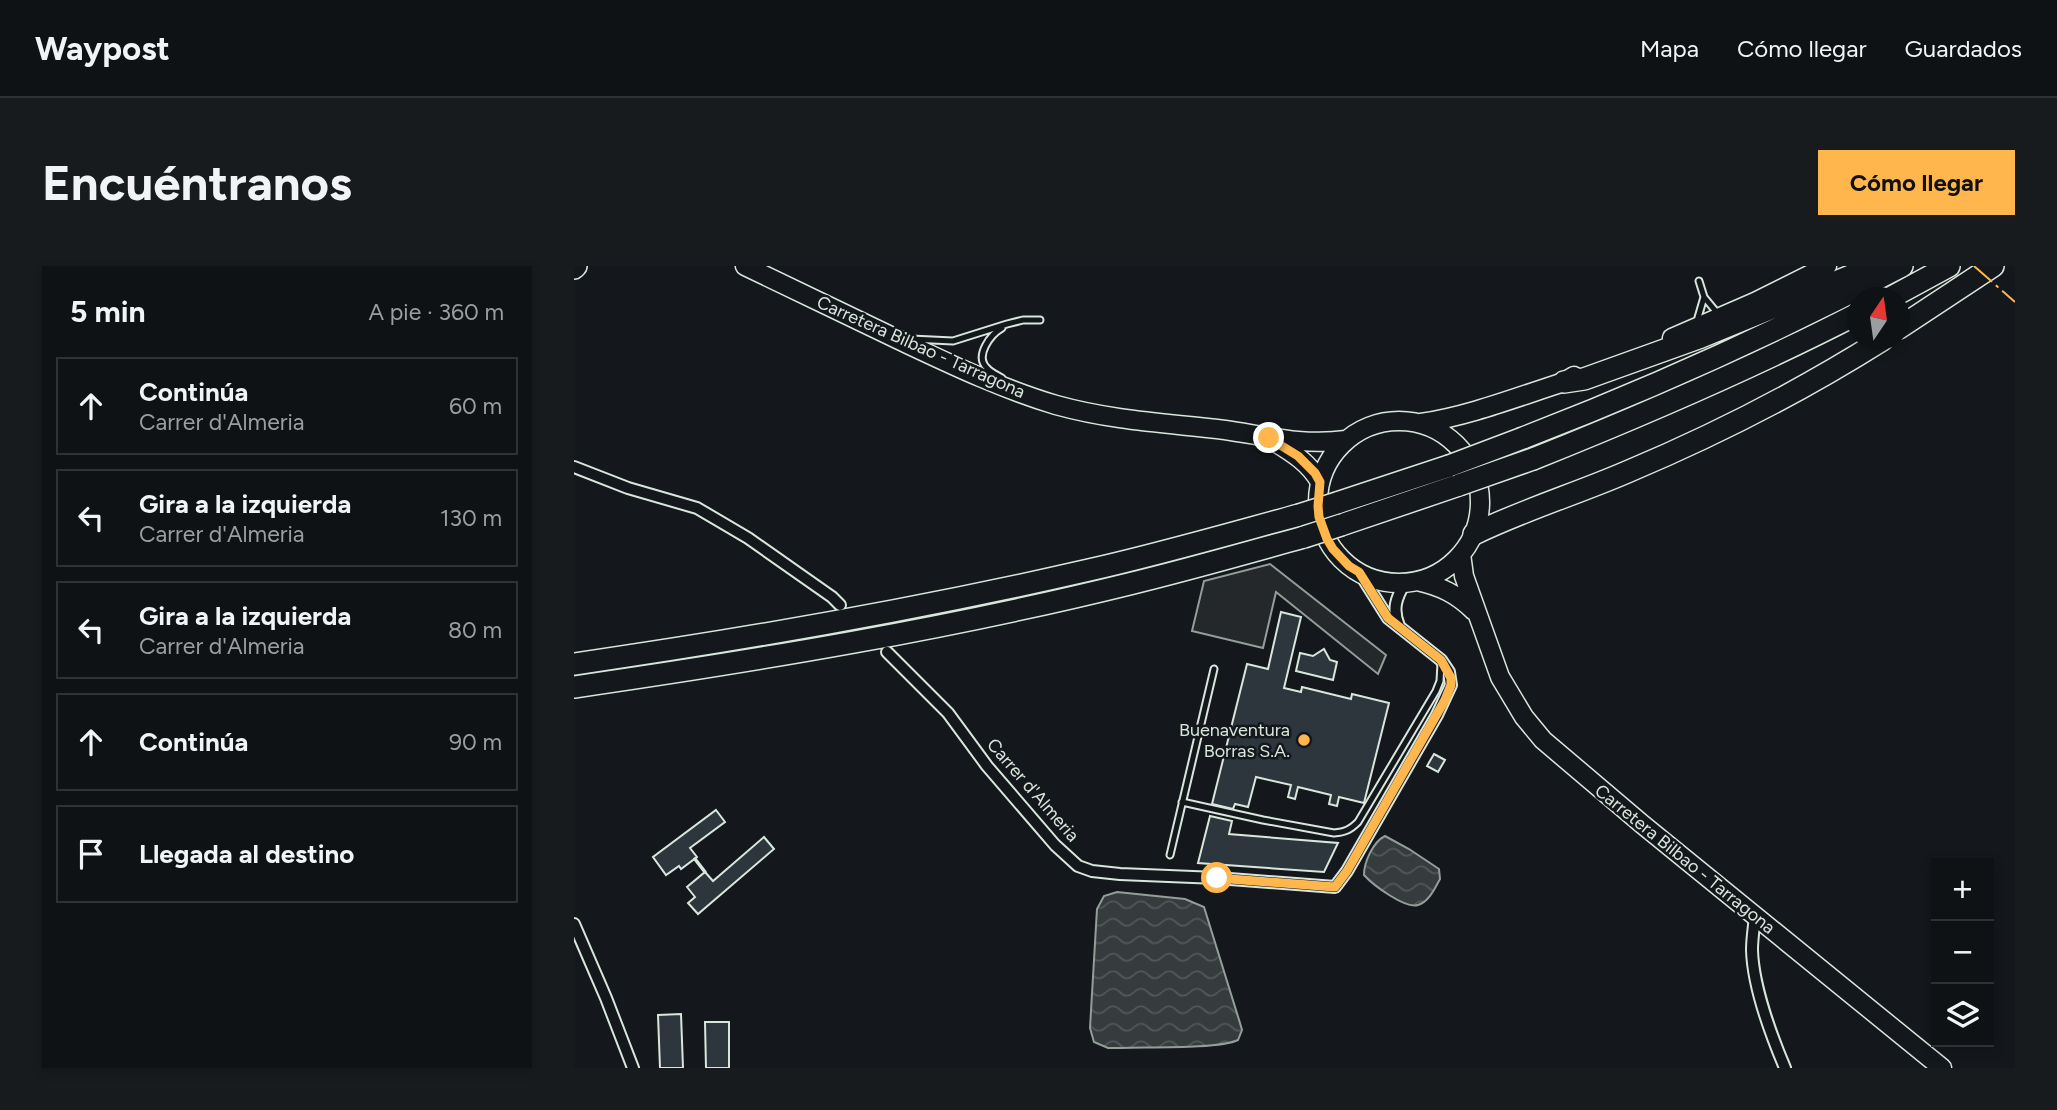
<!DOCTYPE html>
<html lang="es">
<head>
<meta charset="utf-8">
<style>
	body { margin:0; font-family:Figtree,sans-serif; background:#181b1e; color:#f1f3f6 }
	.controls { position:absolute; right:21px; bottom:21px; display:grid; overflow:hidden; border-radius:0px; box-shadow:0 4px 10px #0003 }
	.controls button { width:63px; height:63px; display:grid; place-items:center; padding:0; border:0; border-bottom:2px solid #2f3234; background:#0f1215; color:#f1f3f6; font:35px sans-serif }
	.compass { position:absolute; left:1273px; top:21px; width:63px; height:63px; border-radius:50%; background:#0f1215; box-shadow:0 4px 10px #0003; rotate:13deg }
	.stop { position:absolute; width:21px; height:21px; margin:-16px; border:5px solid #ffb74d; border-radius:50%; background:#fff }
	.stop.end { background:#ffb74d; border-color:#fff; box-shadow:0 2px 7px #0008 }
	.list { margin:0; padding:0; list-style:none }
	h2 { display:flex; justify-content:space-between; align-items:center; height:91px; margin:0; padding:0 28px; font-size:30px }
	h2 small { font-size:23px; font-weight:400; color:#9b9ea0 }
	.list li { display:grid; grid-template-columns:46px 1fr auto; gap:21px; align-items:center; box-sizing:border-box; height:98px; margin:0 14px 14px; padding:0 14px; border:2px solid #2f3234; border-radius:0px }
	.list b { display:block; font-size:26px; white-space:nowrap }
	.list p { margin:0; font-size:23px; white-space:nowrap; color:#9b9ea0 }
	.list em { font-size:23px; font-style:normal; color:#9b9ea0 }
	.icon { flex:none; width:38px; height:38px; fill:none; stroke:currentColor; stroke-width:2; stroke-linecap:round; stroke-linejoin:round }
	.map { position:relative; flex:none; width:1441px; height:802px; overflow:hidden; border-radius:0px }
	header { display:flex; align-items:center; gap:42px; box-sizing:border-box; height:98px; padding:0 35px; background:#0f1215; border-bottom:2px solid #2f3234 }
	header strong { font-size:33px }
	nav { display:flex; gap:38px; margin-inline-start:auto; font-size:24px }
	.intro { display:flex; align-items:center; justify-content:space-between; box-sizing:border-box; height:168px; padding:0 42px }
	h1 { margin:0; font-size:49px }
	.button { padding:18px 32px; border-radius:0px; background:#ffb74d; color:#111; font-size:24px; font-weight:700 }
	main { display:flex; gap:42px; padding:0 42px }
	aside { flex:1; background:#0f1215; border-radius:0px; box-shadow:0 4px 10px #0003 }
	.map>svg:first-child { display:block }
</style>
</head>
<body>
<header>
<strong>Waypost</strong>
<nav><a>Mapa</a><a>Cómo llegar</a><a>Guardados</a></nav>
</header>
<div class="intro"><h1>Encuéntranos</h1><a class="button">Cómo llegar</a></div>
<main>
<aside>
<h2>5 min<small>A pie · 360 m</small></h2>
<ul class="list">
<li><svg class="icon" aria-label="ahead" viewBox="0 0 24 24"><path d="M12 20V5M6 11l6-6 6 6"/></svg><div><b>Continúa</b><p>Carrer d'Almeria</p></div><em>60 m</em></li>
<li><svg class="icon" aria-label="left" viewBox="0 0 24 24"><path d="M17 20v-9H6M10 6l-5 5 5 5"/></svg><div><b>Gira a la izquierda</b><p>Carrer d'Almeria</p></div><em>130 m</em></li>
<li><svg class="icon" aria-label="left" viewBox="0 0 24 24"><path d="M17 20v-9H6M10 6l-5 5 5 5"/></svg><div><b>Gira a la izquierda</b><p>Carrer d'Almeria</p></div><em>80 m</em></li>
<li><svg class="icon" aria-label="ahead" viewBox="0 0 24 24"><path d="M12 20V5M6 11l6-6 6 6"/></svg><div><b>Continúa</b></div><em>90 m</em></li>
<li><svg class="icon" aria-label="arrive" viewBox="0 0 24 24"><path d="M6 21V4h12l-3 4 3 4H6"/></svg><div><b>Llegada al destino</b></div></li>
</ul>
</aside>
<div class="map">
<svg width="1441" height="802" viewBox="0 0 1441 802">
	<defs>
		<pattern id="water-waves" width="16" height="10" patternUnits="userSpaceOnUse" patternTransform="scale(1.75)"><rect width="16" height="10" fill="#363b3e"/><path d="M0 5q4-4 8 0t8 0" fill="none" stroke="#525759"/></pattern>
	</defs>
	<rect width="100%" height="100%" fill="#14181c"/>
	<path fill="#24282b" stroke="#939e99" stroke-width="2" d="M696,298L812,389L804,408L702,326L689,382L618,365L630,315Z"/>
	<path fill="url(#water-waves)" stroke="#939e99" stroke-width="2" d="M811,570L835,583L865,603L866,613C861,622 855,636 844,639C831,643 799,619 790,609C790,596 799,576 811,570Z
		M543,626L611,633L630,641L666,757L668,764L664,774C646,783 573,781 548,782H534L520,776L516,762L523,643L530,630Z"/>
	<path fill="#2c363c" stroke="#d8e6dc" stroke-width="2" d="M707,346L727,351L710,422L727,426L728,421L777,433L778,428L815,437L790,537L765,531L763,540L755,538L757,529L724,521L721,533L714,531L717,519L682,511L674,541L661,538L659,543L638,538L673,398L694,403Z
		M750,383L756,394L763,396L759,414L722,405L726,387L739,390Z
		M860,488L871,494L864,506L853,500Z
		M142,544L151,556L116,582L123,591L107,603L105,600L92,609L79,591Z
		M636,550L658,555L655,568L764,577L750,606L624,597Z
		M190,571L200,583L124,648L114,637L121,631L113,621L131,606L139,615Z
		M107,748L109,802H86L84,749Z
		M131,756H155V802H132Z"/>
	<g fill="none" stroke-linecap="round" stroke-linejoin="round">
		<defs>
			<path id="lane" d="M1125,15L1130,31L1144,48
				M1123,55L1130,31
				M428,62C417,68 400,90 413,102C416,106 423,109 428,112
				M337,73L379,75L433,58L449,54H466
				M608,536L689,554L760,567C771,566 776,564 784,556L862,425L866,415L867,397
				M596,589L640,403"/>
			<path id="street" d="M0,201L54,222L123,242L174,272L258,331L266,339
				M825,360C818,343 822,332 831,317
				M313,386L374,447L413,500L481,579L504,600L518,605L546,608L643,612L761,621L773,605L863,449L877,419L875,406L867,394L814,352L785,306
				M1181,650C1180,661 1178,672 1178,684C1179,719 1197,769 1211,802
				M0,658L32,732L59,802"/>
			<path id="primary" d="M171,0C222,25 274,49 325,74C376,98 428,123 482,139C540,155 592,157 651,164C692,170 730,180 772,174
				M1098,72L1181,36L1253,0
				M744 236a81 81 0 1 1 162 0a81 81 0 1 1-162 0Z
				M847,157C895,150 943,131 990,116L1000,110
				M701,176C719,187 735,197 746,216
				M887,288L890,310L926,411L950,451L969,474L1068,558L1368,802
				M843,315C866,320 883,328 900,345"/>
			<path id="highway" d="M0,2L2,0
				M1316,32L1375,0
				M1325,62L1419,0
				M990,116L1010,113L1127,71L1301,0
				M949,172C1079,122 1205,65 1328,0
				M959,193C1069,149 1178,102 1283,48
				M763,237L875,200
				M767,259L885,219
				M900,268C949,244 1002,228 1053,206C1141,169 1227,125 1308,74
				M0,398C173,373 345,343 515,304C586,288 655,268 725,249
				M0,421C186,394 373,363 555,318C613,304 672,287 730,271"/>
		</defs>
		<use href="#lane" stroke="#d8e6dc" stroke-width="9"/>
		<use href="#street" stroke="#d8e6dc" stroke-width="14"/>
		<use href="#primary" stroke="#d8e6dc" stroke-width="21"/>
		<use href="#highway" stroke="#d8e6dc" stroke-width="24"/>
		<use href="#lane" stroke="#14181c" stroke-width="5"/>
		<use href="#street" stroke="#14181c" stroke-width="10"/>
		<use href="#primary" stroke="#14181c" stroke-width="18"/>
		<use href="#highway" stroke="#14181c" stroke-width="21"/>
		<defs>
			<path id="highway-bridge" d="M875,200L949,172
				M885,219L959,193
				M725,249L763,237
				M730,271L767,259"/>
		</defs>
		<use href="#highway-bridge" stroke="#d8e6dc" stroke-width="24" stroke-linecap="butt"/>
		<use href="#highway-bridge" stroke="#14181c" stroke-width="21"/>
		<path stroke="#d8e6dc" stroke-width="3.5" d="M121,593L131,606"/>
		<path stroke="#ffb74d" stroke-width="2" stroke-dasharray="24 5 3.5 5" stroke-linecap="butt" d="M1400,0L1441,36"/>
	</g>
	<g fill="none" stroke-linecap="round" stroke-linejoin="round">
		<path stroke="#ffb74d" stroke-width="9" d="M643,612L761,621L773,605L871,434L877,419V412L867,394L814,352L785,306L775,300L759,283L753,273L745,251L744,240L746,216L741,207L724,190L695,172"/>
	</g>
	<circle fill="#ffb74d" stroke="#14181c" stroke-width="2.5" cx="730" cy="474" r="7"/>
	<g text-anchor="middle" stroke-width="5" stroke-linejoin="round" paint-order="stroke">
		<g font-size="18" fill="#d8e6dc" stroke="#14181c">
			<text transform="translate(347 81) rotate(24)" y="6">Carretera Bilbao - Tarragona</text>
			<text transform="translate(459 524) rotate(49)" y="6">Carrer d'Almeria</text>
			<text transform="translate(1111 593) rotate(39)" y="6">Carretera Bilbao - Tarragona</text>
		</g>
		<g font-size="18" fill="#d8e6dc" stroke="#14181c" text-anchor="end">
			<text x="716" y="470">Buenaventura<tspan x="716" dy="21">Borras S.A.</tspan></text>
		</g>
	</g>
</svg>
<div class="controls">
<button>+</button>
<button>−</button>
<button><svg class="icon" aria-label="layers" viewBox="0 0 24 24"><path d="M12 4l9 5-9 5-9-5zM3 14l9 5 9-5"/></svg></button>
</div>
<svg class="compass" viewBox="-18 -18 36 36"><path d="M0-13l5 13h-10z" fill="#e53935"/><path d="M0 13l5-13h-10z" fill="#9b9ea0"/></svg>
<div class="stop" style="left:643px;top:612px"></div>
<div class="stop end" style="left:695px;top:172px"></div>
</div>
</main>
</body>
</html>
